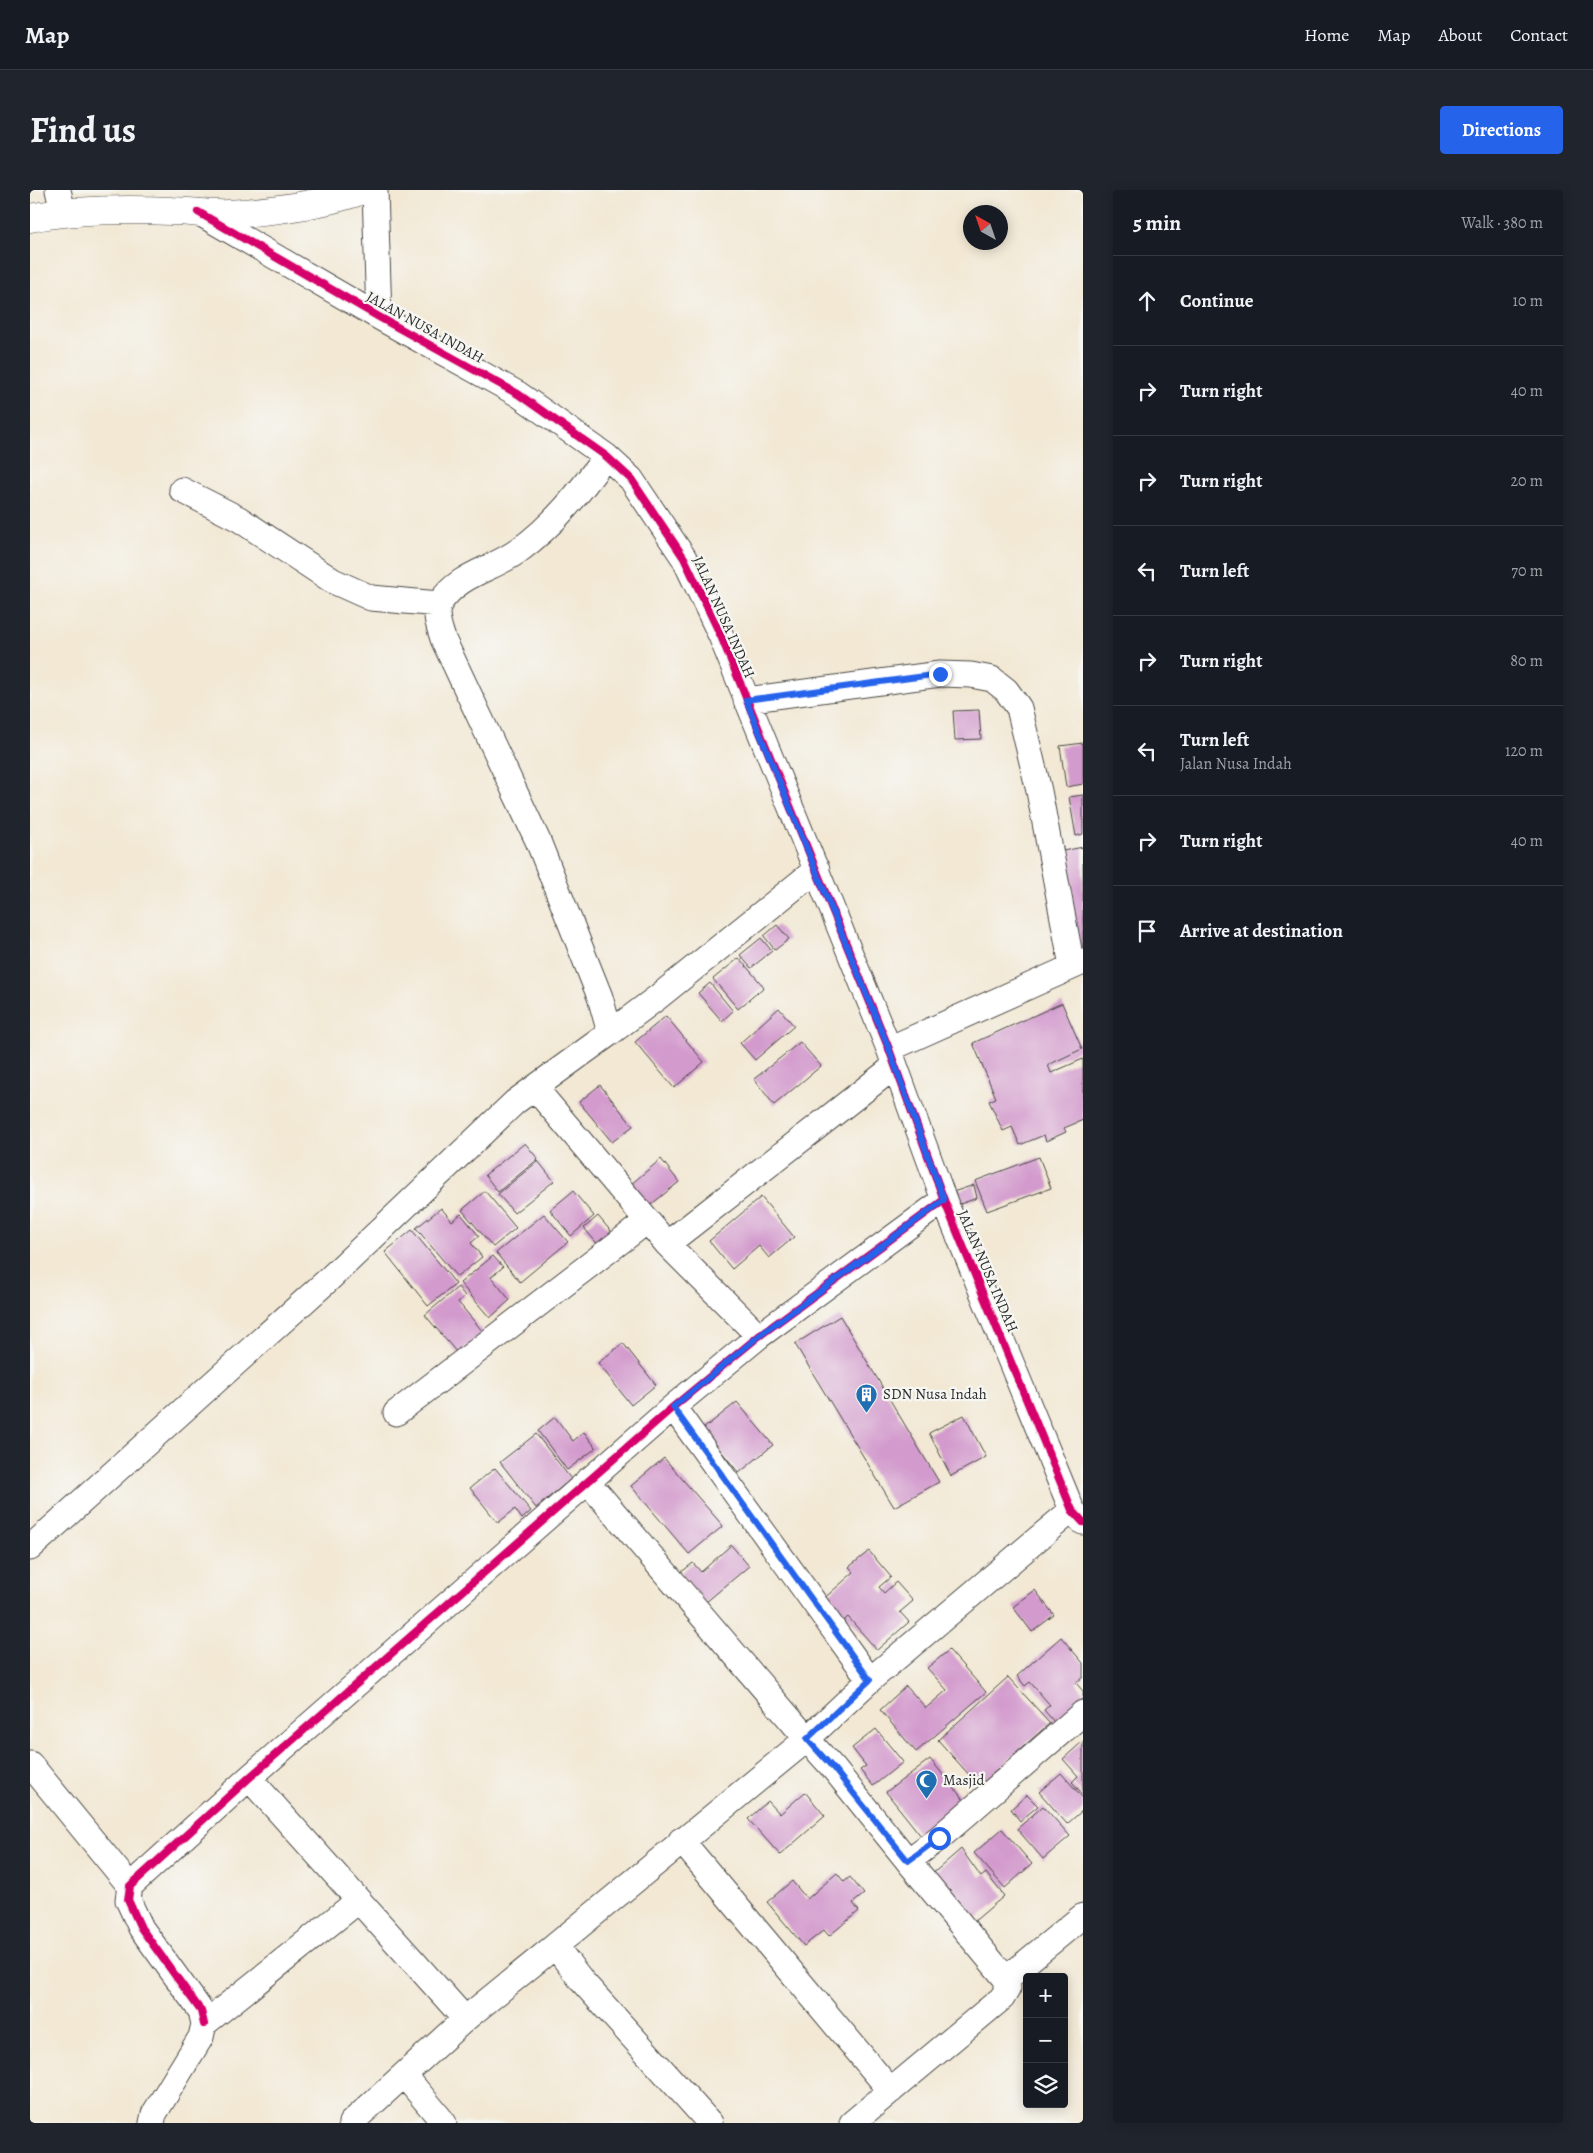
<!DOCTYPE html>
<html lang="en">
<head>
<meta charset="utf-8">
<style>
	body { margin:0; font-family:Alegreya,serif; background:#20242c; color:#f1f3f6 }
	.controls { position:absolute; right:15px; bottom:15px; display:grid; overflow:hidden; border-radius:5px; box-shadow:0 2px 12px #0003 }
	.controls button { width:45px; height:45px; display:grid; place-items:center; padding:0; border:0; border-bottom:1px solid #363941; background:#171b24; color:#f1f3f6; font:25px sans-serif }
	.compass { position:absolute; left:933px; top:15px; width:45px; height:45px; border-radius:50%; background:#171b24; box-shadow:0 2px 12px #0003; rotate:320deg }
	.stop { position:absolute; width:15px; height:15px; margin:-11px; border:4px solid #2563eb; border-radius:50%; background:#fff }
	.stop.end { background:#2563eb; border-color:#fff; box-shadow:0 1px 5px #0008 }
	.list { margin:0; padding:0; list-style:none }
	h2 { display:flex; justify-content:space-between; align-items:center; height:65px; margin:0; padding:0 20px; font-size:21px }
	h2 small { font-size:16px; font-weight:400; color:#9ea1a6 }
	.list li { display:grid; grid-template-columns:32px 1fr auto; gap:15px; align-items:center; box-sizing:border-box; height:90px; padding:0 20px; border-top:1px solid #363941 }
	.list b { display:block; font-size:19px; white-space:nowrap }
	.list p { margin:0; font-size:16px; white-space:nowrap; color:#9ea1a6 }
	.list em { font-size:16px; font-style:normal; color:#9ea1a6 }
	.icon { flex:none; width:28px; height:28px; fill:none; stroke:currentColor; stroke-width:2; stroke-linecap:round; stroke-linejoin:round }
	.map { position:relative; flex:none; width:1053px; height:1933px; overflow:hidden; border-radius:5px }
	header { display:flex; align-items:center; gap:30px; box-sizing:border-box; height:70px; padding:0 25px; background:#171b24; border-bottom:1px solid #363941 }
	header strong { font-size:24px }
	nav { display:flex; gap:28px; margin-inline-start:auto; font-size:18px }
	.intro { display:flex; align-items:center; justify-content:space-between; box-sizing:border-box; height:120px; padding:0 30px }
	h1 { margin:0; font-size:35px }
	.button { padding:12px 22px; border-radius:5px; background:#2563eb; color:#fff; font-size:18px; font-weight:700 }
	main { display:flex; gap:30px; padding:0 30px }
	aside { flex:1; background:#171b24; border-radius:5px; box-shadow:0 2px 12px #0003 }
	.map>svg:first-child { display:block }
</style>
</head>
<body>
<header>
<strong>Map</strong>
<nav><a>Home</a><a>Map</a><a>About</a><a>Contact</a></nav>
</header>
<div class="intro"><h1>Find us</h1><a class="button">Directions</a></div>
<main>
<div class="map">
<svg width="1053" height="1933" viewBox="0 0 1053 1933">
	<rect width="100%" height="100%" fill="#f6f6f2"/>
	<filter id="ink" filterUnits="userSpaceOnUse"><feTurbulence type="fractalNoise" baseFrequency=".02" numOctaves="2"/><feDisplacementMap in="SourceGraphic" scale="10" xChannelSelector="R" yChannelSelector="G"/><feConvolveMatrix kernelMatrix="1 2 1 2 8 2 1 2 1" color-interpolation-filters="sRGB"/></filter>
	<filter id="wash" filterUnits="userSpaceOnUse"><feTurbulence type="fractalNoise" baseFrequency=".0096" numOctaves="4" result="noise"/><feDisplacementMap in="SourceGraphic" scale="20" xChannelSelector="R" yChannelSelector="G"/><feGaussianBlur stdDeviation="1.12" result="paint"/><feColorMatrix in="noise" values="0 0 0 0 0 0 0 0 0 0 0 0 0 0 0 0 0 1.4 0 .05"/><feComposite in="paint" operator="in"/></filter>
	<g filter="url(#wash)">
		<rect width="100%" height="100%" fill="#f2e8d4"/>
		<g id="blocks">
			<path fill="#d39bcd" d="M949,520L951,549L925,550L923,521Z
				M1053,553V594L1036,597L1030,556Z
				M1053,605V644L1046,646L1039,607Z
				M1053,657V763L1048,764L1028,662Z
				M747,735L759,749L745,760L734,746Z
				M731,748L742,761L721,778L710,765Z
				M709,768L734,797L708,819L683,789Z
				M680,793L703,821L692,831L668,803Z
				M1032,813L1052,859L1018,875L1021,883L1053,869V930L1034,938L1036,942L1016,951L1014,945L990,955L982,937L973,941L959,911L966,908L943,853Z
				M749,818L764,836L725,870L710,853Z
				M636,826L674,872L644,898L605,852Z
				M770,852L791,876L744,915L724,889Z
				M570,895L603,936L582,952L549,912Z
				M495,953L508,969L468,1002L455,985Z
				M1009,967L1021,998L957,1021L945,991Z
				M631,969L649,992L618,1017L600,995Z
				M508,971L524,991L484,1023L468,1004Z
				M944,995L947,1008L919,1018L914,1005Z
				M455,1001L486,1038L463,1057L432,1020Z
				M543,1001L564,1026L541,1046L520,1020Z
				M731,1007L764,1047L739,1068L729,1056L702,1079L679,1051Z
				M411,1018L422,1031L431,1024L449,1046L441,1053L452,1067L427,1087L386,1038Z
				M514,1024L538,1052L490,1092L466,1063Z
				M568,1026L584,1045L570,1057L554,1038Z
				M382,1040L426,1094L398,1116L355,1062Z
				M463,1066L473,1077L461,1087L480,1110L460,1128L430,1093Z
				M428,1097L435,1106L428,1112L454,1143L428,1164L395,1125Z
				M810,1126L909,1292L864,1317L765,1154Z
				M593,1153L626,1195L601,1215L568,1173Z
				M707,1212L743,1255L709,1283L673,1239Z
				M934,1225L956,1267L921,1286L899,1243Z
				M525,1227L543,1251L554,1242L566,1258L537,1280L508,1241Z
				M506,1244L541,1289L506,1318L470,1272Z
				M634,1268L693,1336L659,1364L601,1296Z
				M465,1278L501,1321L492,1329L485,1319L468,1333L440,1298Z
				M701,1355L719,1376L675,1413L650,1383L663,1373L671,1382Z
				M839,1361L861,1387L849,1397L854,1403L866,1392L883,1411L870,1422L879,1432L847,1460L818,1427L811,1433L791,1411L824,1382L819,1377Z
				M1005,1400L1024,1425L1002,1442L983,1417Z
				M1031,1447L1053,1473V1487L1046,1493L1053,1501V1508L1025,1533L1014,1520L1020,1515L1000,1492L995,1496L987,1486Z
				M919,1460L956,1502L886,1562L850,1520L876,1496L896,1518L917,1500L897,1478Z
				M978,1487L1020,1533L949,1596L908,1550Z
				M846,1539L873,1572L843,1596L830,1580L836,1576L822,1558Z
				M1053,1551V1605L1042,1592L1048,1586L1033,1569Z
				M900,1569L938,1615L895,1651L856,1602Z
				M1031,1583L1053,1608V1620L1037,1634L1009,1602Z
				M775,1602L795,1626L750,1665L718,1629L738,1611L750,1624Z
				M997,1605L1008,1616L990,1631L981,1619Z
				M1013,1616L1040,1646L1013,1669L987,1639Z
				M972,1639L1002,1674L975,1698L944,1663Z
				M931,1659L951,1687L956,1683L974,1706L941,1734L900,1686Z
				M807,1683L814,1692L820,1687L834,1704L823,1713L829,1721L799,1746L794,1740L774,1756L737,1712L762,1691L777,1709Z"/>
		</g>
	</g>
	<g filter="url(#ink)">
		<use href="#blocks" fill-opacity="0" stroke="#494744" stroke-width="1"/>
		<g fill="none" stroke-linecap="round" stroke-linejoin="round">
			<defs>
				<path id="street" d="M28,0L33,22
					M345,0L349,127
					M168,22L349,127L488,204L576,266L601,289L654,368L691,446L859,859L914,1010L1042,1320L1053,1332
					M576,266C550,302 524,335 488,361C462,380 428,384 410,413C403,424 410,438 413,449L508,651L570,807L580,843L628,807L787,679
					M152,300L209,329L303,391L341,408L409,414
					M716,510L910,484L941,485L962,489L976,500L989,518L1009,601L1042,776
					M859,859L1053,772
					M505,898L637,1054L729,1146
					M637,1054L865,876
					M643,1217L840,1490
					M366,1223L617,1031
					M557,1291L777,1549L525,1756L552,1791L680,1933
					M0,1358L298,1090L485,912L580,843
					M0,1574L100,1696
					M219,1588L435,1829
					M651,1650L861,1901
					M878,1671L804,1579L777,1549L840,1490L1042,1320
					M976,1789L1053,1726
					M174,1834L171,1821L111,1738L98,1710L100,1696L219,1588L643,1217L729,1146L914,1010
					M375,1886L414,1933
					M122,1933L124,1924L171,1847L174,1834L328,1711
					M321,1933L435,1829L525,1756
					M822,1933L972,1808L978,1798L976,1789L878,1671L909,1648L1053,1523"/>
				<path id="primary" d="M0,28C46,19 94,19 141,21C159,21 179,25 198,24C243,21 291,15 333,0"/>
			</defs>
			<use href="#street" stroke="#494744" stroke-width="27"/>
			<use href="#primary" stroke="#494744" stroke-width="29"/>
			<use href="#street" stroke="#fff" stroke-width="25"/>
			<use href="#primary" stroke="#fff" stroke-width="28"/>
			<defs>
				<path id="cycleway" d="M168,22L349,127L488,204L576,266L601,289L654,368L691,446L859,859L914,1010L1042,1320L1053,1332
					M174,1834L171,1821L111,1738L98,1710L100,1696L219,1588L643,1217L729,1146L914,1010"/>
			</defs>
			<use href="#cycleway" stroke="#f6f6f2" stroke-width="11"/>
			<use href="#cycleway" stroke="#d6006c" stroke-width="8"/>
		</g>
	</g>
	<g fill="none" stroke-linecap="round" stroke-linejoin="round" filter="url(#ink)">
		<path stroke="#2563eb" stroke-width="6" d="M909,1648L878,1671L804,1579L777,1549L840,1490L643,1217L729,1146L914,1010L859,859L716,510L910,484"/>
	</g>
	<defs>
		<symbol id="building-pin" viewBox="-11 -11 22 30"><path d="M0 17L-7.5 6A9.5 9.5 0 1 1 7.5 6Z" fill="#1f6fb2" stroke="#f6f6f2"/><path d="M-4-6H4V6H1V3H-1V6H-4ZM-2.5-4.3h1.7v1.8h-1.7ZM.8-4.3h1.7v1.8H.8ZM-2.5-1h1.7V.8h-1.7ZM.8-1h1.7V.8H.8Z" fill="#fff"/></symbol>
		<symbol id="mosque-pin" viewBox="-11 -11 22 30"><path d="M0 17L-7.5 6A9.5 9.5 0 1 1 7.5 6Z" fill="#1f6fb2" stroke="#f6f6f2"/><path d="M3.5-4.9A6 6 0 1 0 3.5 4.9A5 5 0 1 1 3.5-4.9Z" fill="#fff"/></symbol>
	</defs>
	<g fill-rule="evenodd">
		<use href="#building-pin" x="824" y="1192" width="25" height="34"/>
		<use href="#mosque-pin" x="884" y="1578" width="25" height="34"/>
	</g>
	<g text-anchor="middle" stroke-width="4.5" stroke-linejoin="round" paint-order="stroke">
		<g font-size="15" fill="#2b2b2b" stroke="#f6f6f2">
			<text transform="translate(395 137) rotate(29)" y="5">JALAN NUSA INDAH</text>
			<text transform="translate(694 427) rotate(66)" y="5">JALAN NUSA INDAH</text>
			<text transform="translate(958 1081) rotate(67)" y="5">JALAN NUSA INDAH</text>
		</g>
		<g font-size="15" fill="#2b2b2b" stroke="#f6f6f2" text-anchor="start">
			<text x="853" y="1209">SDN Nusa Indah</text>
			<text x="913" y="1595">Masjid</text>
		</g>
	</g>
</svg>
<div class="controls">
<button>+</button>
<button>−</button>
<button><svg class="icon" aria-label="layers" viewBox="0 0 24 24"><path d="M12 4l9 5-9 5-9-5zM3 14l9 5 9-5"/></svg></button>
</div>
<svg class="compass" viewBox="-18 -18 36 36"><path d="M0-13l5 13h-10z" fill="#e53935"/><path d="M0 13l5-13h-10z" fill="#9ea1a6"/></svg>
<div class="stop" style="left:909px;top:1648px"></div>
<div class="stop end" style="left:910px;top:484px"></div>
</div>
<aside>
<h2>5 min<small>Walk · 380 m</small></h2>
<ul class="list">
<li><svg class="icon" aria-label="ahead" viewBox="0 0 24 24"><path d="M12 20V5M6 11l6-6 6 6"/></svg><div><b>Continue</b></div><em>10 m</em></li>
<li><svg class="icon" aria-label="right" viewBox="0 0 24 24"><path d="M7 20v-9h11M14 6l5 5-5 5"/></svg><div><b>Turn right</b></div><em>40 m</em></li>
<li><svg class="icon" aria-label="right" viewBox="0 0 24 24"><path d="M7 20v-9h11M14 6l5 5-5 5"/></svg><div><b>Turn right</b></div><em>20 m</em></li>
<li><svg class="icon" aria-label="left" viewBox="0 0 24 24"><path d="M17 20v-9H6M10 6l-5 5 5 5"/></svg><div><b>Turn left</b></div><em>70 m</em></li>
<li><svg class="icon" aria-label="right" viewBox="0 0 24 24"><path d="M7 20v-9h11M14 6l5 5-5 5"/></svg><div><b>Turn right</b></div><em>80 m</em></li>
<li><svg class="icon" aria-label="left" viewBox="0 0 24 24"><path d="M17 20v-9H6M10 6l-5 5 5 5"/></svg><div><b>Turn left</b><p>Jalan Nusa Indah</p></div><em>120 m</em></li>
<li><svg class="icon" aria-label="right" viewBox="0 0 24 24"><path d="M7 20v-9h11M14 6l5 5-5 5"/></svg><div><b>Turn right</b></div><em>40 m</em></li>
<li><svg class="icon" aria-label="arrive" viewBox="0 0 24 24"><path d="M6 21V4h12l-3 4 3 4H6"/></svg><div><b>Arrive at destination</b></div></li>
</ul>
</aside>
</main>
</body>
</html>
